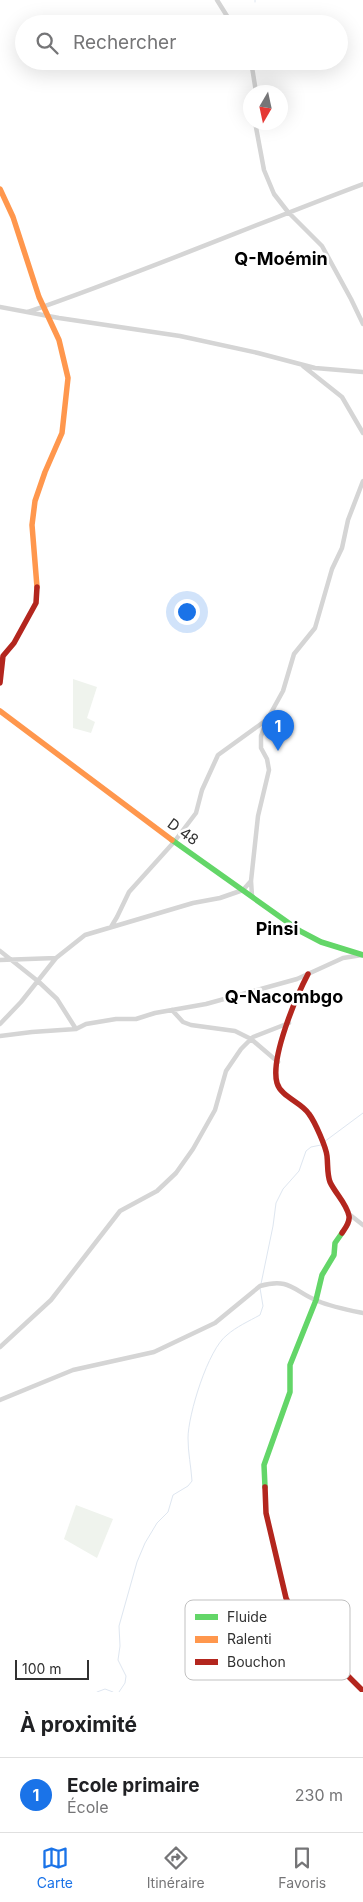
<!DOCTYPE html>
<html lang="fr">
<head>
<meta charset="utf-8">
<style>
	body { margin:0; font-family:Inter,sans-serif; background:#f6f6f6; color:#202124 }
	.compass { position:absolute; left:243px; top:85px; width:45px; height:45px; border-radius:50%; background:#fff; box-shadow:0 5px 20px #0002; rotate:189deg }
	.scale { position:absolute; left:15px; bottom:12px; width:74px; box-sizing:border-box; padding-left:5px; border:2px solid #313131; border-top:0; font-size:14px; line-height:18px; white-space:nowrap; color:#313131; -webkit-text-stroke:4px #fff; paint-order:stroke }
	.you { position:absolute; left:186px; top:611px; width:18px; height:18px; margin:-12px; border:4px solid #fff; border-radius:50%; background:#1a73e8; box-shadow:0 0 0 8px #1a73e833 }
	.badge { display:grid; place-items:center; width:32px; height:32px; border-radius:50%; background:#1a73e8; color:#fff; font-size:16px; font-weight:700 }
	.pin { position:absolute; translate:-50% -41px; filter:drop-shadow(0 1px 2px #0008) }
	.pin::after { content:''; position:absolute; top:26px; width:18px; height:15px; background:inherit; clip-path:polygon(0 0,100% 0,50% 100%) }
	.list { margin:0; padding:0; list-style:none }
	h2 { display:flex; justify-content:space-between; align-items:center; height:65px; margin:0; padding:0 20px; font-size:21px }
	h2 small { font-size:16px; font-weight:400; color:#757577 }
	.list li { display:grid; grid-template-columns:32px 1fr auto; gap:15px; align-items:center; box-sizing:border-box; height:75px; padding:0 20px; border-top:1px solid #e0e0e0 }
	.list b { display:block; font-size:19px; white-space:nowrap }
	.list p { margin:0; font-size:16px; white-space:nowrap; color:#757577 }
	.list em { font-size:16px; font-style:normal; color:#757577 }
	.icon { flex:none; width:28px; height:28px; fill:none; stroke:currentColor; stroke-width:2; stroke-linecap:round; stroke-linejoin:round }
	.map { position:relative; flex:none; width:363px; height:1692px; overflow:hidden }
	.search { position:absolute; background:#fff; box-shadow:0 5px 20px #0002; left:15px; right:15px; top:15px; height:55px; display:flex; align-items:center; gap:12px; box-sizing:border-box; padding:0 18px; border-radius:28px; color:#757577; font-size:19px }
	.sheet { height:140px; background:#fff }
	nav { display:flex; justify-content:space-around; align-items:center; box-sizing:border-box; height:70px; border-top:1px solid #e0e0e0; background:#fff; font-size:14px; color:#757577 }
	nav a { display:grid; justify-items:center; gap:2px }
	nav .on { color:#1a73e8 }
	.map>svg:first-child { display:block }
</style>
</head>
<body>
<div class="map">
<svg width="363" height="1692" viewBox="0 0 363 1692">
	<rect width="100%" height="100%" fill="#fff"/>
	<path fill="#eff3ed" d="M73,679L97,687L87,718L95,722L91,733L73,728Z
		M76,1505L113,1519L97,1558L64,1539Z"/>
	<g fill="none" stroke-linecap="round" stroke-linejoin="round">
		<path stroke="#dee6f0" stroke-width="1" d="M255,2V0
			M324,1142L363,1113
			M261,1284L273,1226L276,1203L283,1189L299,1171L306,1151L311,1147L321,1145
			M97,1692L105,1689L113,1692
			M119,1692L125,1683L126,1676L118,1660L120,1646L119,1626L137,1562L145,1543L157,1523L168,1512L173,1495L188,1486L192,1481C191,1466 188,1453 188,1438C188,1415 208,1349 227,1335C236,1327 249,1321 260,1315L263,1306L260,1288"/>
		<path stroke="#d5d5d5" stroke-width="4.5" d="M217,0L232,24
			M251,61L256,92
			M255,122L264,170L274,194L288,212L322,246L351,299L363,324
			M0,307L59,318L180,336L258,353L315,368L363,372
			M28,312C141,273 251,226 363,184
			M303,366L342,397L363,433
			M252,896L251,881L258,816L269,770L267,759L261,748V736L267,720L283,691L294,654L315,628L332,569L342,548L348,520L363,481
			M111,927L117,917L129,892L174,842L196,813L202,790L218,755L265,721
			M0,951L39,982L57,999L76,1029
			M0,960L56,958
			M172,1010L183,1022L191,1025L235,1031L251,1039L278,1062
			M0,1024L21,1002L56,958L85,935L193,903L220,898L243,890L251,881
			M0,1036L32,1032L76,1029L86,1024L116,1019H136L155,1013L206,1004L297,979L343,958L362,955
			M349,1214L363,1225
			M0,1347L51,1300L120,1211L157,1191L176,1173L193,1149L215,1110L226,1071L241,1049L253,1037L289,1023
			M0,1400L73,1370L154,1352L215,1323L260,1286C291,1277 294,1292 318,1301C332,1307 348,1310 363,1313"/>
		<path stroke="#63d668" stroke-width="5.5" d="M172,840L300,931L321,942L363,955
			M265,1487L264,1465L290,1392V1365L316,1300L322,1275L334,1255L335,1243L342,1233"/>
		<path stroke="#ff974d" stroke-width="5.5" d="M0,189L13,217L39,297L59,340L68,378L62,433L45,472L35,501L32,525L37,587
			M0,711L172,840"/>
		<path stroke="#b3261e" stroke-width="5.5" d="M0,683L3,656L14,643L36,603L37,587
			M308,974C296,997 270,1058 277,1083C281,1097 301,1102 309,1114C315,1122 326,1147 327,1156C328,1165 327,1174 330,1182C335,1193 347,1204 349,1216C350,1222 346,1227 342,1233
			M265,1487L266,1513L286,1598L314,1655L323,1663L345,1673L363,1691"/>
	</g>
	<g text-anchor="middle" stroke-width="5" stroke-linejoin="round" paint-order="stroke">
		<g font-size="15" fill="#313131" stroke="#fff">
			<text transform="translate(183 832) rotate(36)" y="5">D 48</text>
		</g>
		<g font-size="18" font-weight="bold" fill="#000" stroke="#fff">
			<text x="281" y="265">Q-Moémin</text>
			<text x="277" y="935">Pinsi</text>
			<text x="284" y="1003">Q-Nacombgo</text>
		</g>
	</g>
	<rect x="185" y="1600" width="165" height="80" rx="8" fill="#fff" stroke="#c1c1c1" stroke-width="1"/>
	<rect x="195" y="1614" width="23" height="6" fill="#63d668"/>
	<rect x="195" y="1636" width="23" height="7" fill="#ff974d"/>
	<rect x="195" y="1659" width="23" height="6" fill="#b3261e"/>
	<g font-size="14" fill="#313131">
		<text x="227" y="1622">Fluide</text>
		<text x="227" y="1644">Ralenti</text>
		<text x="227" y="1667">Bouchon</text>
	</g>
</svg>
<svg class="compass" viewBox="-18 -18 36 36"><path d="M0-13l5 13h-10z" fill="#e53935"/><path d="M0 13l5-13h-10z" fill="#757577"/></svg>
<div class="scale">100 m</div>
<div class="you"></div>
<div class="pin badge" style="left:278px;top:751px">1</div>
<div class="search"><svg class="icon" aria-label="search" viewBox="0 0 24 24"><circle cx="10" cy="10" r="6"/><path d="M15 15l6 6"/></svg>Rechercher</div>
</div>
<section class="sheet">
<h2>À proximité<small></small></h2>
<ul class="list">
<li><span class="badge">1</span><div><b>Ecole primaire</b><p>École</p></div><em>230 m</em></li>
</ul>
</section>
<nav>
<a class="on"><svg class="icon" aria-label="map" viewBox="0 0 24 24"><path d="M3 6l6-2 6 2 6-2v14l-6 2-6-2-6 2zM9 4v14M15 6v14"/></svg>Carte</a>
<a><svg class="icon" aria-label="directions" viewBox="0 0 24 24"><path d="M12 3l9 9-9 9-9-9zM9 14v-3h6M13 9l2 2-2 2"/></svg>Itinéraire</a>
<a><svg class="icon" aria-label="saved" viewBox="0 0 24 24"><path d="M7 4h10v16l-5-4-5 4z"/></svg>Favoris</a>
</nav>
</body>
</html>
